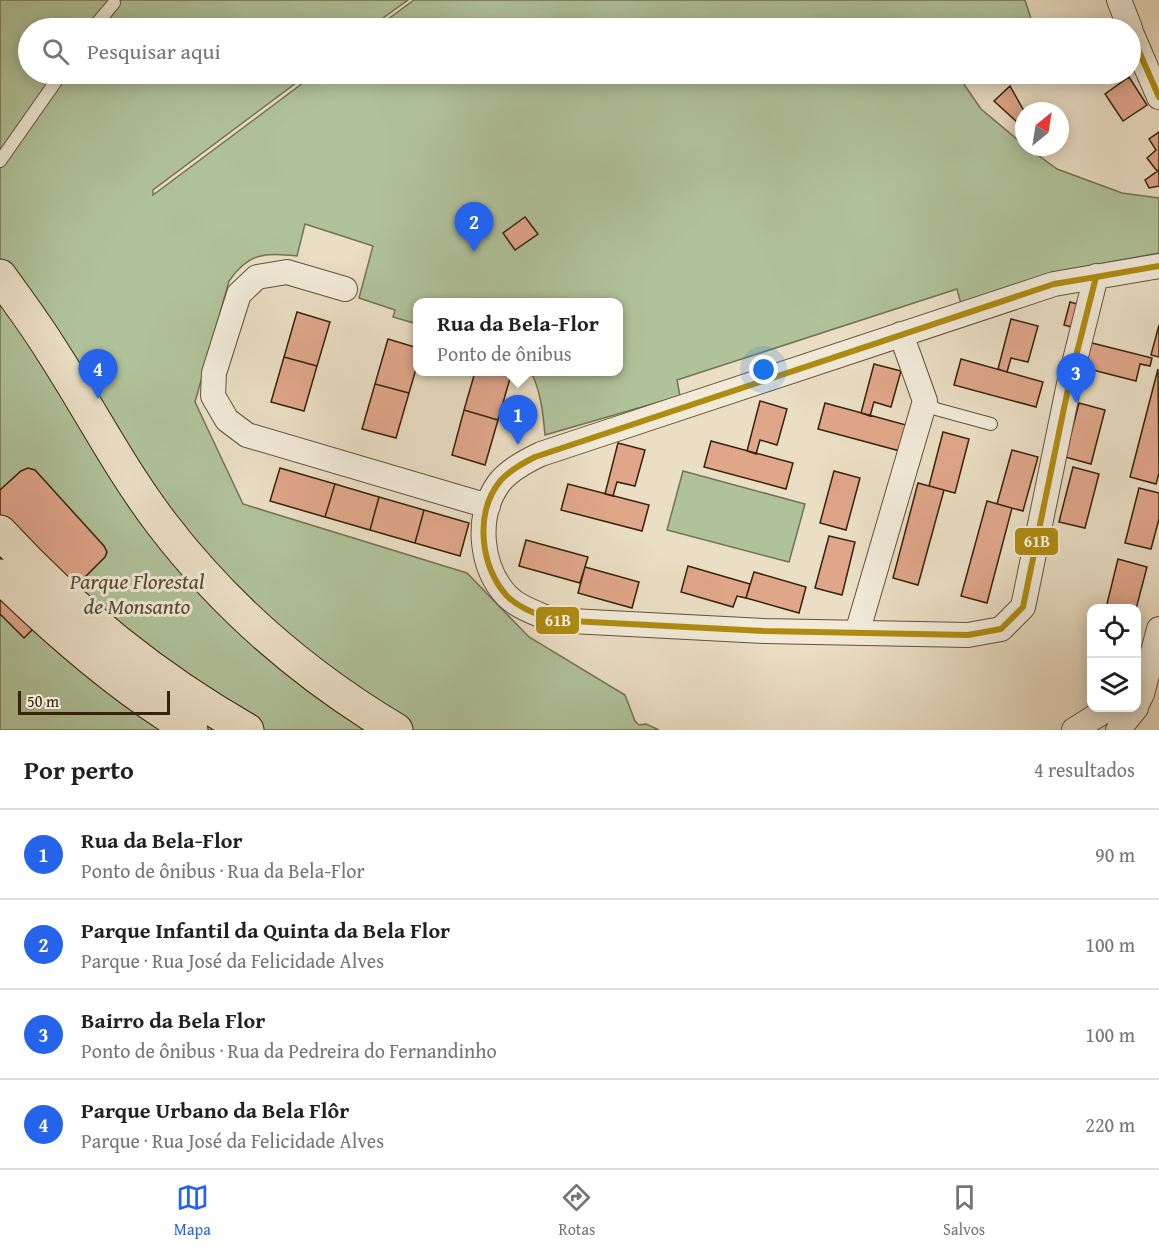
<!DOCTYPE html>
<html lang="pt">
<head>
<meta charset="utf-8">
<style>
	body { margin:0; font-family:"Gentium Book Plus",serif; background:#f6f6f6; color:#202124 }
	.controls { position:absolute; right:18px; bottom:18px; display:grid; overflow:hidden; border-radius:12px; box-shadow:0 3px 15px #0003 }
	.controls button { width:54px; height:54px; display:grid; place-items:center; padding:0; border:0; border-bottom:2px solid #e0e0e0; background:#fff; color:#202124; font:30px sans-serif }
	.compass { position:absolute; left:1015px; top:102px; width:54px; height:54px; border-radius:50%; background:#fff; box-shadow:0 3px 15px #0003; rotate:30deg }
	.scale { position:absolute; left:18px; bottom:15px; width:152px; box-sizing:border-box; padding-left:6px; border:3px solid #372309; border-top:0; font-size:16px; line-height:21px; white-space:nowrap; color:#372309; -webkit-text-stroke:4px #f1ead9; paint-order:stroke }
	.you { position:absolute; left:764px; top:370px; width:21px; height:21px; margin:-15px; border:4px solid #fff; border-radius:50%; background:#1a73e8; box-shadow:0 0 0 9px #1a73e833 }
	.badge { display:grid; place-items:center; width:39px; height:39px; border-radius:50%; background:#2563eb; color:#fff; font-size:20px; font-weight:700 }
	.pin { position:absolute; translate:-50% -50px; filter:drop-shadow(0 2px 3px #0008) }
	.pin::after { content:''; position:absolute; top:32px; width:21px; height:18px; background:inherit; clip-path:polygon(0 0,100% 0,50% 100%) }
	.popup { position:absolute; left:413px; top:298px; width:210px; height:78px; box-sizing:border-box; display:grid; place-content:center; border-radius:12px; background:#fff; filter:drop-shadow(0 2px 4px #0005); font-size:20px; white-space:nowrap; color:#757577 }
	.popup b { font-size:22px; color:#202124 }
	.popup::after { content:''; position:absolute; left:50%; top:100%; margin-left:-12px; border:12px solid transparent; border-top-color:#fff }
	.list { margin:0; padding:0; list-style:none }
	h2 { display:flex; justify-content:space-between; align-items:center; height:78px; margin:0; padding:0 24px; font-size:26px }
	h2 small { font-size:20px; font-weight:400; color:#757577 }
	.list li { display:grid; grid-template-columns:39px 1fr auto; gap:18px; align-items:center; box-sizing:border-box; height:90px; padding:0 24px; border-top:2px solid #e0e0e0 }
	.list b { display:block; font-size:22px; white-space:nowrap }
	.list p { margin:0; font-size:20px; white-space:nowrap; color:#757577 }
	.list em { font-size:20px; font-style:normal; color:#757577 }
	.icon { flex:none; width:33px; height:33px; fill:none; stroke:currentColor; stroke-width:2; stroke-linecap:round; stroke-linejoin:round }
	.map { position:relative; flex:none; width:1159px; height:730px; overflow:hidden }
	.search { position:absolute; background:#fff; box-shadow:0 3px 15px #0003; left:18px; right:18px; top:18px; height:66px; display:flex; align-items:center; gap:15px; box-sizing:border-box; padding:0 21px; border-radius:33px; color:#757577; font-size:22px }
	.sheet { height:438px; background:#fff }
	nav { display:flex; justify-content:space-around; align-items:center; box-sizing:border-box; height:84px; border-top:2px solid #e0e0e0; background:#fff; font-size:16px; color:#757577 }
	nav a { display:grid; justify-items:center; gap:3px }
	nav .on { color:#2563eb }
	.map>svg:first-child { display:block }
</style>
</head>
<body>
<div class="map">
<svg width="1159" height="730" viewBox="0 0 1159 730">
	<rect width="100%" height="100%" fill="#eadec4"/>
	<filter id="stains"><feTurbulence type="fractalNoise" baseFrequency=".00333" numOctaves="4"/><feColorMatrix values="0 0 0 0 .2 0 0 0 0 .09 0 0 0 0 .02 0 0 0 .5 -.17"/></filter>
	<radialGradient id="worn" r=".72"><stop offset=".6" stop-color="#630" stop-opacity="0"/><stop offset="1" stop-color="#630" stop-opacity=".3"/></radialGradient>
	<path fill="#b0c29a" stroke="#747252" stroke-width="1.5" d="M0,0H408L369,28H28V74H308L153,190V195L315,74H957L981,109L1024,145V147H1027L1057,169L1122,193L1159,198V253L1057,272L961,304L957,289L677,380L680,396L545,435C543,413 541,392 531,372H618V302H418L417,324L393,317L395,310L359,298L373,246L305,224L297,256C265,253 249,252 229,281L195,402L243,504L467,573L529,637L625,695L635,721L639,725L646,724L659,730H0Z
		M414,0H1025L1034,28H376Z
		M683,471L805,504L789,562L667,530Z"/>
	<path fill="#e0a68a" stroke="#372309" stroke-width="1.5" d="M1129,77L1147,105L1123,121L1105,94Z
		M1010,86L1024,111V116L1017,122L994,101Z
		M1159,132V170L1157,171L1147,158L1156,150L1149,139Z
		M1159,170V186L1149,188L1145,180Z
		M525,217L538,234L515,250L503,233Z
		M1070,302L1081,305L1075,328L1064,325Z
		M297,312L330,322L317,366L284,357Z
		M1011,319L1038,326L1028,362L1011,358L1007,372L998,369Z
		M1159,325V357L1151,355Z
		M388,339L418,348V362L409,393L375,384Z
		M1088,342L1152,358L1150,366L1140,364L1136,381L1081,367Z
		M284,357L317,366L304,411L271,402Z
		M961,359L1043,382L1036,407L954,385Z
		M874,364L901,371L891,407L874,402L870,416L861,413Z
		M1158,369L1159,473L1156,484L1130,477Z
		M475,372H498L511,375L498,420L464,410Z
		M375,384L409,393L396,438L362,429Z
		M760,401L787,409L777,445L760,440L756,454L747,451Z
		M825,403L906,425L900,451L818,429Z
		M1079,403L1105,410L1091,464L1065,457Z
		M464,410L498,420L485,465L452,455Z
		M943,432L969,439L955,493L929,486Z
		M711,441L793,463L786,489L704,467Z
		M618,443L645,450L635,486L617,482L613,496L605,494Z
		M1012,450L1038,457L1023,511L997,504Z
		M1073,467L1099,474L1085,528L1059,522Z
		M28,468L35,470L104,546L107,552L105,557L24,638L0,614V490L21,471Z
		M280,468L335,484L325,517L270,501Z
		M834,471L860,478L846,530L820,523Z
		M918,483L944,490L918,585L893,578Z
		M335,484L379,497L370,530L325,517Z
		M568,484L649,505L642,531L561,510Z
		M1139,488L1159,493V519L1151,549L1125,543Z
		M379,497L424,510L415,543L370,530Z
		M987,501L1012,508L987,603L961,596Z
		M424,510L469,523L460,556L415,543Z
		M829,536L855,542L842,595L815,588Z
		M526,540L588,557L580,583L519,566Z
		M1118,559L1147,567L1136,609L1106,608Z
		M688,566L750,584L746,598L737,596L733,607L681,592Z
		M585,567L639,582L632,608L578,593Z
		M754,572L806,587L799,613L746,598Z"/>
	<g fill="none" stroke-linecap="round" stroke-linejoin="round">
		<defs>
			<path id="lane" d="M93,28L114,3
				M0,161L61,74
				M925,401L936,409L991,424"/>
			<path id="street" d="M1119,0L1130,28
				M1130,30L1159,97
				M1096,276L1069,384L1023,607L1001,629L968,635L764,631L552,620C536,613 519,608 507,596C480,567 475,516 499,483C509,470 526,461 541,454L1054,284L1159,266
				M345,289L287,272L257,277L239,294L214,373L213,396L227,420L247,435L488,506
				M857,633L925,401L901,334
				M1136,706L1142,694L1159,629
				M1074,730L1109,708
				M1118,730L1136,708"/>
			<path id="highway" d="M0,276C18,301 36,325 52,351C89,408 120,469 162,524C227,609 304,675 396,730
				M0,532C73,611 154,677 247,730
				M0,576C58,633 121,688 191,730"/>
		</defs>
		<use href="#lane" stroke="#645238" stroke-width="14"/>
		<use href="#street" stroke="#645238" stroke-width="26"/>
		<use href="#highway" stroke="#372309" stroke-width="35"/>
		<use href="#lane" stroke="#f1ead9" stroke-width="12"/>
		<use href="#street" stroke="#f1ead9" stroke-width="24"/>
		<use href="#highway" stroke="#eadec4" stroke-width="33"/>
		<defs>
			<path id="bus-1" d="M1130,31L1159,97
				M1096,277L1069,384L1023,607L1001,629L968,635L764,631L552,620C537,614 519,608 507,596C480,567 474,512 501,480C510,470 523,463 535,457L1054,284Z
				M1096,277L1159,266"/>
		</defs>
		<use href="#bus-1" stroke="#f1ead9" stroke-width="10"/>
		<use href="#bus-1" stroke="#af8c10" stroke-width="6"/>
	</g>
	<g text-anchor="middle" stroke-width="6" stroke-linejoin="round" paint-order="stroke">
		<g font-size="22" font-style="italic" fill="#554b2d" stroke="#f1ead9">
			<text x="137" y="589">Parque Florestal<tspan x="137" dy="25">de Monsanto</tspan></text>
		</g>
	</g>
	<g stroke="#f1ead9" stroke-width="2">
		<rect x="1014" y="527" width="45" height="29" rx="6" fill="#af8c10"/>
		<rect x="535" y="606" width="45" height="29" rx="6" fill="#af8c10"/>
	</g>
	<g font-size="16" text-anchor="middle" font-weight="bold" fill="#fff">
		<text x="1037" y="547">61B</text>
		<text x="558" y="626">61B</text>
	</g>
	<rect width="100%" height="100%" filter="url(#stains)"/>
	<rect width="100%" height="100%" fill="url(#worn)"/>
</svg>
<div class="controls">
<button><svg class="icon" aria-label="locate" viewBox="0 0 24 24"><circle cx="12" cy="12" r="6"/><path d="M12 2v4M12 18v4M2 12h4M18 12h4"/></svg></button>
<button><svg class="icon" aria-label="layers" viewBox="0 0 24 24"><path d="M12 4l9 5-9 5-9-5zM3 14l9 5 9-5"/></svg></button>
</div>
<svg class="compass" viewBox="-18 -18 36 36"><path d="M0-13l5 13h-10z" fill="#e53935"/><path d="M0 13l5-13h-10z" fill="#757577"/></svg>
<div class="scale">50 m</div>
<div class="you"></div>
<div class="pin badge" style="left:518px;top:445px">1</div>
<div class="popup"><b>Rua da Bela-Flor</b>Ponto de ônibus</div>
<div class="pin badge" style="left:474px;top:252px">2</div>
<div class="pin badge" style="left:1076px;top:403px">3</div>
<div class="pin badge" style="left:98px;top:399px">4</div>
<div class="search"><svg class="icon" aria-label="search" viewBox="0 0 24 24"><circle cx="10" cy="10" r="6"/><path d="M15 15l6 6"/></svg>Pesquisar aqui</div>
</div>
<section class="sheet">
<h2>Por perto<small>4 resultados</small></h2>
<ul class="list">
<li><span class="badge">1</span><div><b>Rua da Bela-Flor</b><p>Ponto de ônibus · Rua da Bela-Flor</p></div><em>90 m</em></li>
<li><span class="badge">2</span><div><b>Parque Infantil da Quinta da Bela Flor</b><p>Parque · Rua José da Felicidade Alves</p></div><em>100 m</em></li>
<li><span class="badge">3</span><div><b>Bairro da Bela Flor</b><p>Ponto de ônibus · Rua da Pedreira do Fernandinho</p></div><em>100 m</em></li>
<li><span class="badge">4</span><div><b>Parque Urbano da Bela Flôr</b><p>Parque · Rua José da Felicidade Alves</p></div><em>220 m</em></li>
</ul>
</section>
<nav>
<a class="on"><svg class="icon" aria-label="map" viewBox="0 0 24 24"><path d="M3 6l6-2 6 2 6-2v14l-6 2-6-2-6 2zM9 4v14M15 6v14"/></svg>Mapa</a>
<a><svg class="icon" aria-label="directions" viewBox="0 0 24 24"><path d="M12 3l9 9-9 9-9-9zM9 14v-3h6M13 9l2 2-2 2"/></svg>Rotas</a>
<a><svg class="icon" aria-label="saved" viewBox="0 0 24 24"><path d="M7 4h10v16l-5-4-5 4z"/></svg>Salvos</a>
</nav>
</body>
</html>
